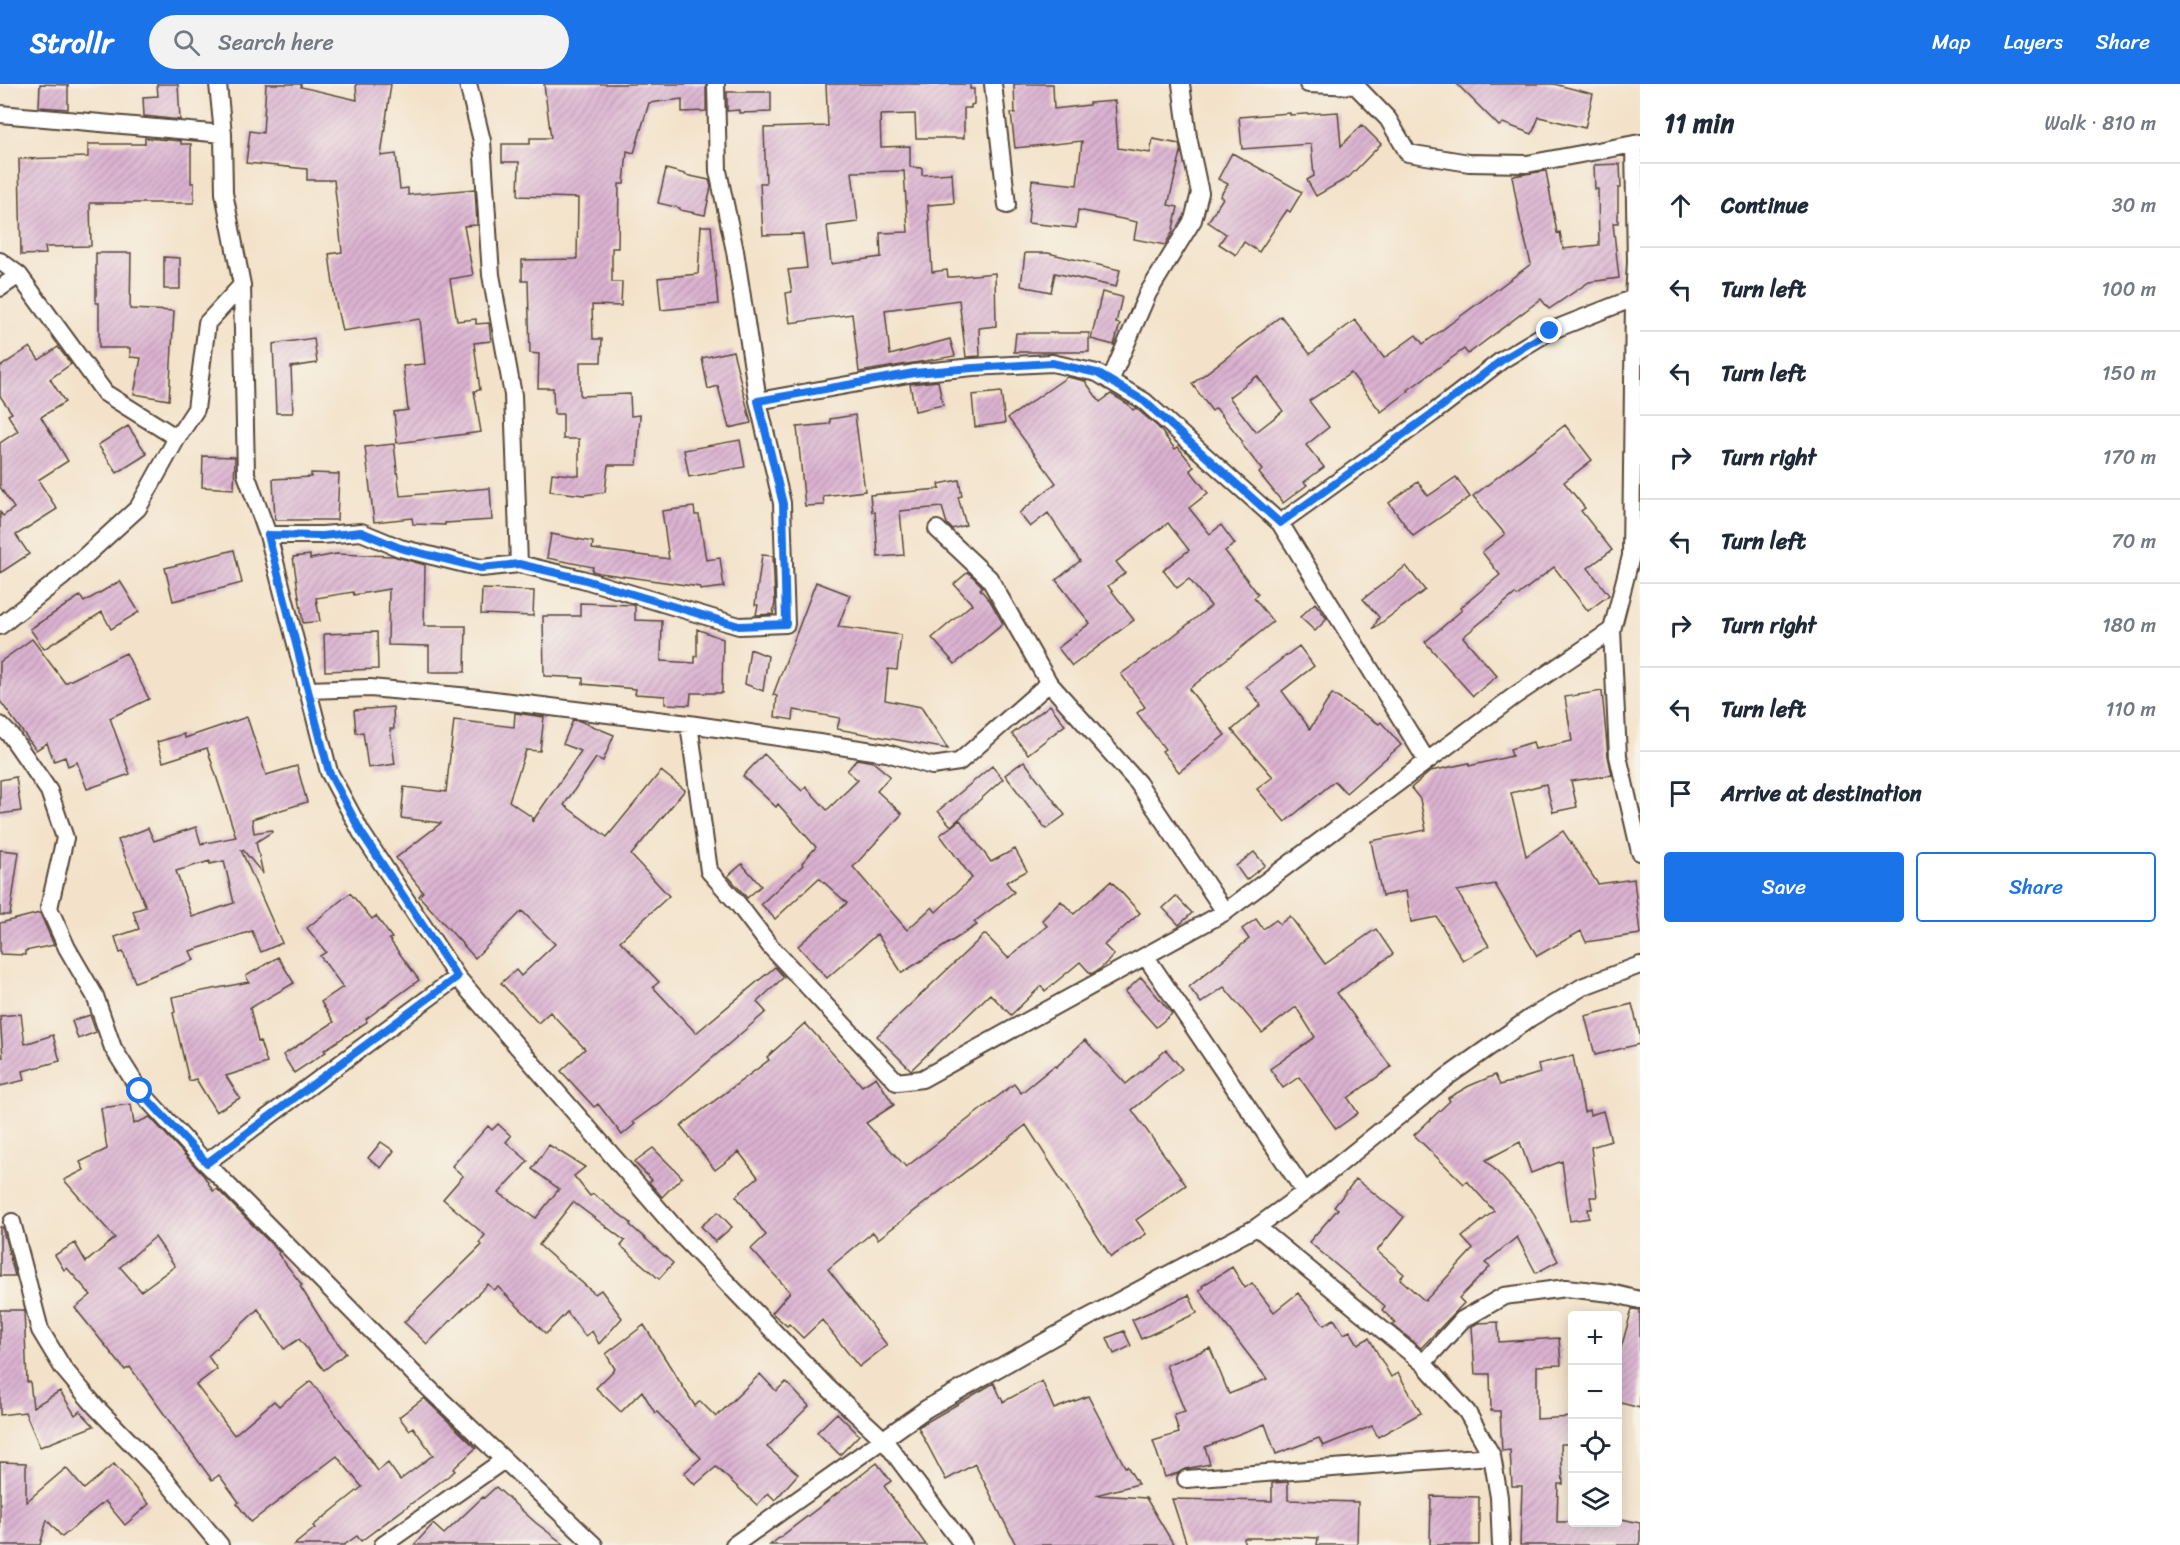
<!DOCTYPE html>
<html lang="en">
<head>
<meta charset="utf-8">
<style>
	body { margin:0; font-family:Sriracha,sans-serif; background:#f2f2f3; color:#1f2937 }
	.controls { position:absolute; right:18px; bottom:18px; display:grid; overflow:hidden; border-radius:6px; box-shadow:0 3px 15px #0003 }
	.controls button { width:54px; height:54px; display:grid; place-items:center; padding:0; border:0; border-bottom:2px solid #e0e1e3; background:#fff; color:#1f2937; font:30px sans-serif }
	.stop { position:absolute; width:18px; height:18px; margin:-14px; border:4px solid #1a73e8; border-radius:50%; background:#fff }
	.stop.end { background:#1a73e8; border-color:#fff; box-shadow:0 2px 6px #0008 }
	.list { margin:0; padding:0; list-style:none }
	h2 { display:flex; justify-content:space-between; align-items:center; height:78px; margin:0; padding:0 24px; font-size:26px }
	h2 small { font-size:20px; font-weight:400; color:#747a83 }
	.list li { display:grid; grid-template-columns:39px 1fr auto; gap:18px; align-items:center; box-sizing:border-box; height:84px; padding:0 24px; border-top:2px solid #e0e1e3 }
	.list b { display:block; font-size:22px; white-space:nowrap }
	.list em { font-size:20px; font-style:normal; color:#747a83 }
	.actions { display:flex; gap:12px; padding:18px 24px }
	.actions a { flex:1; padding:14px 0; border:2px solid #1a73e8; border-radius:6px; text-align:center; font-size:21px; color:#1a73e8 }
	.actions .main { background:#1a73e8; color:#fff }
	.icon { flex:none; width:33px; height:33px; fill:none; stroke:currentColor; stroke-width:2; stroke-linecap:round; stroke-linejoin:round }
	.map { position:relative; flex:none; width:1640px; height:1461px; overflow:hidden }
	header { display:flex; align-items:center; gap:36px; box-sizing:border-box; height:84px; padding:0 30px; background:#1a73e8; color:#fff }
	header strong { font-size:28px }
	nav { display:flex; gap:33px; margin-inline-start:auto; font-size:21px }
	.search { width:420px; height:54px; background:#f2f2f3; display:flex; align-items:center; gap:15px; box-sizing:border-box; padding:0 21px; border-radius:33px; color:#747a83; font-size:22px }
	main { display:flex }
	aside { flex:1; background:#fff }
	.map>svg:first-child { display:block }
</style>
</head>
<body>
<header>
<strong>Strollr</strong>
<div class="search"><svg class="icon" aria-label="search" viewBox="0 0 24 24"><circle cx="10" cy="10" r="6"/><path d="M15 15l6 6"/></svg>Search here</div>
<nav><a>Map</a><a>Layers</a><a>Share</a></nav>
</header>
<main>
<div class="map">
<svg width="1640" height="1461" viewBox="0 0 1640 1461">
	<defs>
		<pattern id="building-hatch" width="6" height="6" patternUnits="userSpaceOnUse" patternTransform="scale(1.5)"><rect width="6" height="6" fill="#dbb3d2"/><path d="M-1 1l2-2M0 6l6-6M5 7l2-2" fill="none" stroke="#b392aa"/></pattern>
	</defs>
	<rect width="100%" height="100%" fill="#f7f3e8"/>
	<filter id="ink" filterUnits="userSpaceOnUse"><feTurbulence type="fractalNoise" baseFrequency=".0167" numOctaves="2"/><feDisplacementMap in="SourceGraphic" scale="12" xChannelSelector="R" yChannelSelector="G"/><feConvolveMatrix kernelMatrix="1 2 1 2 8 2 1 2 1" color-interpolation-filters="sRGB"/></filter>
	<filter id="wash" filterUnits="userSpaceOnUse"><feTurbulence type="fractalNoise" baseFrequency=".008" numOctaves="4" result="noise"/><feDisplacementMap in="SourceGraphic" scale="24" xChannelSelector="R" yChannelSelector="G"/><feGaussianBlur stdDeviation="1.35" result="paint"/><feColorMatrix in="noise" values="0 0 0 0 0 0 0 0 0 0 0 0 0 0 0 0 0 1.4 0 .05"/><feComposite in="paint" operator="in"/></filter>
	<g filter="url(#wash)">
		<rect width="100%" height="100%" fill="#f3e2c9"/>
		<g id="blocks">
			<path fill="url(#building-hatch)" fill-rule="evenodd" d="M40,0L68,1V25L39,23Z
				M157,0H178L180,36L144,32L143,13L158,12Z
				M266,0H301V3L357,16L356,0H391L381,72L396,70L400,105L408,104V111L475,105L477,141L464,142L473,191L450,195L457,237L476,235V240L489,239L491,257L474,259L480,306L474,307L481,348L397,359L394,328L408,326L403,282L425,280L420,235L342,247L335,215L329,170L342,168L334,96H307V85L246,79L250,47L263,49Z
				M544,0H706V27L682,28V15L649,19L634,69L627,67L624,100H619L618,164H612V198H622L621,222L592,221L593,255H602L601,278H580V312L630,310L631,332L640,331L637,381H608L605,408L584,411L550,407L552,389L579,392V355H563V330H554L553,304H538L539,270L530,269L528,197H522V176L577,175L578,114L518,112L519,78H502V60H530V54H551Z
				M826,0H970V5H974V20L971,21V24H964V54H916L915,30L880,31L881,63L910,62V83L922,84V91L952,89L954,119L928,121L932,188L947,186L948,193H952L995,189L996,242L979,244L980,272L966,273L959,216L885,226L890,271L950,255L955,272L859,288L852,230L790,239L786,209L792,208L788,186L807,184L803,150L763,151L760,99H766L764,44L828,42ZM904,87L908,148L880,149L881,173L831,180L827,142L858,138L852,88Z
				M1014,0H1053L1054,25L1089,21V19L1115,17L1118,64L1150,69L1153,55L1179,60L1181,68L1168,121L1178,123L1172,149L1165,161L1134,155L1137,138L1078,126L1076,144L1028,139L1032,96L1077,101L1082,57L1015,64L1011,29H1015Z
				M1457,0H1554L1593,10L1585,44L1539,33L1532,50L1503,39L1499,42Z
				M727,8H771V28L739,29V26L727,27Z
				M1338,28L1341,62L1362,41L1381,60L1349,93L1316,112L1307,96L1314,92L1311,60L1242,65L1239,33L1290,29V31Z
				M145,54L181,57V60H191V99H194V119H90L91,162L45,163L46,170L21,171L19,75L88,73V60H145Z
				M1232,69L1302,108L1290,128L1287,126L1259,168L1244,158L1236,171L1219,160L1226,150L1208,138L1223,114L1220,112L1228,100L1218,95Z
				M1620,80L1621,104H1618V139H1613L1619,194L1589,198L1549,225L1541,215L1468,270L1464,265L1408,306L1409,307L1381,328L1351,289L1309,317L1329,343L1306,361L1324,383L1304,398L1307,401L1283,419L1259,389L1262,386L1241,359L1243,358L1216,324L1212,327L1192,300L1281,232L1310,270L1355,236L1384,274L1416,251L1423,260L1531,180L1520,136L1512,92L1546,87L1557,149L1560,148L1563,165L1599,161L1598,105H1595L1594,81ZM1257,292L1283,327L1256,348L1229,313Z
				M666,85L685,90V91L709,96L711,103L705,131L680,126V124L658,119Z
				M701,142H711L718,220L661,226L658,194L698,190Z
				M96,169H131L130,225L174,227L169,316L134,310L141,274L130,273V264H99V219H96Z
				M1025,169H1048L1120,186L1116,203L1055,189L1051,208L1021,202Z
				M164,173L180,174V205H164Z
				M1102,208L1122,213L1116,239L1120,240L1114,261L1091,255Z
				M1016,249H1089V268H1014Z
				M314,254L317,279L291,283L293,329H276L273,260Z
				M30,263L39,276L58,263L71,280L50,295L65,318L41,333L68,377L38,396L57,425L16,451L29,470L0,489V428L3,432L14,424L0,403V359L18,347L8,331L12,329L0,312V283Z
				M733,267L751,339L729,344L718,302L708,305L702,274Z
				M1067,293L1085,297L1100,318L1111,310L1128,320L1133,326L1136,324L1138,326L1158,343L1175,365L1178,363L1194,383L1190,386L1208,409L1189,424L1210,450L1221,441L1235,460L1225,467L1258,510L1254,514L1273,538L1189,605L1225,651L1179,688L1162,667L1165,665L1137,629L1145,623L1121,590L1163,560L1211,522L1189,495L1177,504L1163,486L1189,466L1168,439L1116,478L1125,489L1108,502L1134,536L1072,582L1058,564L1090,539L1056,496L1080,477L1048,429L1030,443L1019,429L1056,399L1008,334Z
				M938,297L943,321L915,327L910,300Z
				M1001,308L1005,339L975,343L972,311Z
				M855,331L865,407L823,412L824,421L805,422L797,343L830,340V335Z
				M1565,341L1592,376L1564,398L1585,424L1581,427L1612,466L1588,484L1609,511L1588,527L1554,483L1517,512L1515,510L1463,553L1497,592L1473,612L1425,558L1462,526L1460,524L1500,491L1482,468L1505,450L1473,412Z
				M128,342L147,370L117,389L98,361Z
				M740,356L745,383L689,393L684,366Z
				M394,360L400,412L490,404L492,436L445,439V441L413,440L412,434L374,438L365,363Z
				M203,372L235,373L234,405L202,403Z
				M311,389L339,390L337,436H275L273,395L311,393Z
				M1456,393L1470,413L1413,452L1389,419L1418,398L1428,412Z
				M959,396L962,412L958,413L966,441L952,445L947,440L942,423L900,427L904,471L878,473L875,428H872L870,411L940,405L939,400Z
				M694,423L695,431H699L706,476L720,474L724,503L700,506V503L600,489L592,487L593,483L547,474L551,450L593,458L592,465L669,475L662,427Z
				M234,466L242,499L173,517L165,484Z
				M336,470L393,472L425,481L424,542H466L465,588H429V562L388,561L389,505L354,511L353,508L316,514L320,537L303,539L293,473L310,471V475Z
				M762,471L773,472L775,518L773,530L756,531L758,521H755Z
				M1406,482L1425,506L1373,545L1379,533L1363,515Z
				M968,488L981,501L982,503L980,505L990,517L1003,540L955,580L932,554L972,520L954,500Z
				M120,497L139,528L111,545L102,528L44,565L30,545L80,512L84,518Z
				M816,498L850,511L838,543L901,551L897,586L888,585L885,616L921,623L948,665L837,645L840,634L794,626L793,636L775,633L777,612L773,611Z
				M482,505L534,507L533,532L481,530Z
				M580,519L633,521L635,522V536L662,537L661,577L695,579V572H697V545L723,555L722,609H691L690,621L665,620V612L635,610L636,605L583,600V594L544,592L543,532H580Z
				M1315,519L1327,535L1315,547L1300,533Z
				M377,548L378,585L325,587L324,550Z
				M32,555L65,599L126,569L149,615L110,634L130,690L87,705L77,678L68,682L65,673L54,677L47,659L36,666L0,617V578Z
				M1299,562L1314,582L1282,607L1310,645L1332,610L1379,640L1381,638L1401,661L1346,709L1335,697L1285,738L1257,705L1273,693L1232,646L1261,621L1246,602Z
				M750,565L768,572L763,607L745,600Z
				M1602,607L1608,672L1612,691L1571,697L1577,723L1553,728L1546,700L1511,709L1526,772L1563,747L1598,800L1634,795L1640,850L1586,858L1581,847L1537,872L1495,800L1457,807L1489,862L1463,877L1437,833L1411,838L1406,807L1382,812L1371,757L1426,746L1420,715L1411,704L1431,687L1469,679V682L1512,672L1510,665L1533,658L1535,665L1572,657L1565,613Z
				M1050,621L1065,641L1028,670L1012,650Z
				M393,623L394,645H390L395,680L368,684L363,648L356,649L354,626Z
				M515,629L544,633L540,667L526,666L509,717L533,734L532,738L581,667L563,660L573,636L580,637L614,651L603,677L596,674L564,721L607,753L661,687L685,706L631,771L669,812L620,857L659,898L653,903L696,949L775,883L784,893L757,918L766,928L667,1013L633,1038L635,1040L622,1051L598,1020L594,1023L561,987L585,965L550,928L538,939L501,899L516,886L521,892L555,860L522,827L475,874L419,812L423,808L396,774L441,739L401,734L404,703L446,708L454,636L514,643Z
				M247,633L266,691L297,682L307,718L252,735L254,749L271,746L272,748L256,758L263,790L243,766H241L282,859L261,868L252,847L190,867L194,876L135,898L123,868L120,869L115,853L139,845L133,827L146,823L118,756L148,744L154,757L196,743L201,760L236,753L207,664L163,678L157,658L184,650L185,654ZM210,777V780L224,777L234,819L192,833L176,787Z
				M764,670L802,707L806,703L827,726L858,696L847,687L857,675L873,678L890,692L877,707L902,730L853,783L907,846L932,823L936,828L972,794L940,751L960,736L991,778L1015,765L1027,787L1006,798L1014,808L974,838L977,841L902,889L877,850L827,894L798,862L847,819L819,794L775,835L761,820L803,781L802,779L816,763L778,720L776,723L743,692Z
				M1024,677L1065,731L1046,745L1005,691Z
				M992,682L1003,695L951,742L938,727Z
				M16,693L21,727L0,730V696Z
				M0,766L19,768L10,831H0Z
				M1254,768L1265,781L1246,796L1236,782Z
				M742,780L761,802L747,814L728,792Z
				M1111,797L1140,829L1104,861L1114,871L1100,885L1091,890L1080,878L1045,907L1041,902L1011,931L990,910L911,986L877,952L985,850L1008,874L1047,842L1042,836L1061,817L1074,830Z
				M350,809L372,835L376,832L392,854L389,855L419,896L366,935L367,938L324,966L326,968L294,989L283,971L334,938L321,918L343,903L320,872L326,868L307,844Z
				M1176,812L1192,829L1179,841L1163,824Z
				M40,829L54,861L25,867V871L0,870V839Z
				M1290,832L1325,880L1376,845L1393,870L1337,909L1391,983L1348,1014L1358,1029L1336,1045L1299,993L1283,1004L1270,985L1315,953L1296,923L1262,949L1224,903L1201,919L1189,903L1249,855L1242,845L1256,835L1263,845L1276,836L1280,840Z
				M278,873L294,899L250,924L258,958L260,957L267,979L226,992L240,1014L216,1028L196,995L189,997L173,929L175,928L172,913L249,898L246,892Z
				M1141,893L1172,930L1156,943L1125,908Z
				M1632,920L1640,951V960L1595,971L1585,932Z
				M21,930L25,960L53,951L60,977L23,987L25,996L0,1002V974L3,973L0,932Z
				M90,931L96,948L78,955L72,937Z
				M805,939L862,1002L876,993L894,1021L866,1039L906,1083L1014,1000L1021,1009L1054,982L1056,983L1085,956L1126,1000L1166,966L1182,985L1132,1026L1186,1101L1136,1136L1146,1150L1111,1173L1026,1041L878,1155L873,1148L828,1185L887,1261L859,1283L822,1236L803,1254L789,1240L787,1242L772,1229L790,1208L751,1165L766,1151L736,1112L758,1093L739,1068L715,1086L681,1042L769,976L767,973Z
				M1573,972L1584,1028L1589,1026L1590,1031L1603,1027L1611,1057L1591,1063L1597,1113H1590L1592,1125H1588L1589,1134L1570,1137L1562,1077L1531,1089L1520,1058L1486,1076L1531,1125L1558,1177L1536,1189L1517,1153L1485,1179L1490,1183L1459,1214L1464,1219L1421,1264L1393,1241L1396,1239L1382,1226L1385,1222L1309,1158L1338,1125L1334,1123L1356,1095L1404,1133L1377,1167L1404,1190L1400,1195L1425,1217L1473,1165L1462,1153L1494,1127L1467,1097L1464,1100L1414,1051L1450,1017L1448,1014L1469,1002L1495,991L1500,1001L1540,989L1538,980Z
				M131,1020L134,1040L150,1033L204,1092L213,1107L217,1105L279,1168L278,1170L302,1201L300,1202L329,1248L346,1269L324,1286L299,1255L284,1265L258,1225L208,1272L217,1285L196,1301L234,1351L274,1317L279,1322L311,1297L378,1387L388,1379L400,1396L433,1371L413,1343L409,1346L399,1333L424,1314L476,1364L453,1385L455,1387L361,1457L357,1452L344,1461H294L315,1444L313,1442L362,1403L337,1372L251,1438L237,1420L239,1418L219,1391L212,1396L130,1283L125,1286L75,1224L91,1211L67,1184L64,1186L55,1171L75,1159L86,1178L115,1154L64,1096L84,1086L80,1078L107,1065L101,1024ZM155,1153L175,1182L141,1207L120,1183Z
				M498,1040L511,1052L506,1058L528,1077L499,1109L536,1134L559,1105L532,1085L549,1061L585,1083L574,1092L590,1112L593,1110L631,1139L630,1141L673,1179L659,1195L621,1162L625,1157L573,1118L539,1161L595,1210L601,1206L622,1234L599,1260L592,1247L585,1252L567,1228L546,1250L498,1203L494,1206L488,1200L427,1260L404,1238L482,1161L479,1159L485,1151L443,1115L463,1092L452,1082L488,1042L492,1046Z
				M381,1058L394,1067L381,1084L368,1074Z
				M653,1064L682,1093L662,1113L649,1098L652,1096L634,1078Z
				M718,1128L732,1143L715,1158L701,1142Z
				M0,1143H2L15,1192H0Z
				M1232,1183L1245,1204L1252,1199L1274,1228L1298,1209L1324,1241L1334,1235L1344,1250L1350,1247L1358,1260L1369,1254L1391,1293L1398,1289L1421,1329L1378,1353L1372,1342L1323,1362L1319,1354L1276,1370L1265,1340L1205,1363L1210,1380L1185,1385L1178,1389L1165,1393L1153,1357L1179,1349L1174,1331L1185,1328L1166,1281L1210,1264L1229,1310L1267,1295L1199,1206L1203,1204L1202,1202Z
				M1189,1211L1197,1229L1141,1255L1132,1236Z
				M1632,1225L1640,1226V1324L1617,1318V1278Z
				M0,1226H24L27,1298H30L33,1323L60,1307L75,1331L80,1327L94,1342L40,1363L25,1328L0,1331Z
				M1498,1238L1499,1258L1559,1254L1561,1281L1537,1282V1335L1572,1333V1360H1561L1563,1400H1558L1557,1438H1617V1434L1640,1439V1461H1520L1522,1402H1512L1510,1366L1502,1367L1500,1327H1491L1490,1290H1475L1472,1242L1478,1239Z
				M644,1241L695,1322L700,1317L716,1333L760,1290L776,1307L786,1298L809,1322L767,1363L798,1390L775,1416L768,1409L757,1421L716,1383L695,1401L684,1389L701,1374L657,1328L655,1329L642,1307L621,1328L596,1304L615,1285L606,1270Z
				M1124,1247L1131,1262L1114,1270L1107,1254Z
				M1042,1297L1054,1325L1088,1312L1125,1383L1127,1382L1138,1400L1096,1411L1146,1414L1174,1461H1016L975,1380L946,1396L918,1343L994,1299L1003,1318Z
				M837,1329L859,1351L840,1371L817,1348Z
				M0,1378L26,1379V1418L66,1384L84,1405L114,1380L149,1420L125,1441L105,1417L62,1453L47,1436L40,1461H0Z
				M877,1379L891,1397L884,1402L926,1461H770Z
				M1288,1398V1416L1358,1418L1357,1461H1317L1318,1454L1273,1452V1454H1244V1461H1187L1172,1415L1272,1417V1399Z
				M496,1403L536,1439L565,1461H414L433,1440L444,1450L483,1413L484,1414Z
				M1431,1412L1479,1413V1461H1430Z"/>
		</g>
	</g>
	<g filter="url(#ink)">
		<use href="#blocks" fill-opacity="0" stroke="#574638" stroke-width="1.5"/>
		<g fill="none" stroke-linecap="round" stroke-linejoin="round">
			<defs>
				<path id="street" d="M468,0L482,57L491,191L513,311L519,480
					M993,0L1007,121
					M1308,0L1356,2L1388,35L1408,69L1469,79L1527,80L1640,59
					M0,30L223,50
					M1634,60L1636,178L1634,214L1631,472L1612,546L1618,672L1640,768
					M0,177L19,191L105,309L177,354
					M242,201L246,390L268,451L329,688L361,748L457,893L683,1153L826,1302L884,1356L963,1461
					M0,204L19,191
					M1110,297L1148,209L1193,136L1200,109L1188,53L1181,0
					M758,317L914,289L973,283L1052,279L1097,289L1144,317L1280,439L1427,677
					M1280,439L1433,329L1502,276L1550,247L1634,214
					M937,445L989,494L1049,599L1138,699L1225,828
					M268,451H322L361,448L400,464L481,484L519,480L582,495L739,542L786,540L782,419L758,317L735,167L718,87L716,0
					M0,542L61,494L138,424L177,354L196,325L207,239L242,201L224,109L223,50L218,0
					M307,606L370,604L470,613L689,640L887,669L932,682L959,678L1049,599
					M689,640L709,787L738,820L770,862L897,998L922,995L1225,828L1513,613L1612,546
					M0,641L11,652L49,707L65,754L49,824L67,864L95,912L113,964L140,1007L206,1079L420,1296L594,1461
					M1146,873L1305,1108
					M206,1079L457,893
					M12,1138L40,1246L63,1284L96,1323L158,1387L220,1461
					M1257,1143L1423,1279L1467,1328L1492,1372L1499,1413L1501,1461
					M1423,1279L1462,1236L1504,1212L1566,1204L1611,1209L1640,1216
					M1186,1395L1492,1372
					M383,1461L504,1376
					M734,1461L926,1325L1085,1235L1257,1143L1305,1108L1447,993L1530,934L1584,902L1640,881"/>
			</defs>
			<use href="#street" stroke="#574638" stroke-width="20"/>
			<use href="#street" stroke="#fff" stroke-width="16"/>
		</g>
	</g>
	<g fill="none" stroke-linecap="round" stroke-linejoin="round" filter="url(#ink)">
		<path stroke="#1a73e8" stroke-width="8" d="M140,1007L207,1079L457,893L361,748L329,688L268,451L322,452L361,448L400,464L481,484L519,480L582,495L739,542L786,540L783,420L758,317L914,289L973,284L1052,279L1097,289L1144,317L1280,439L1433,329L1502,276L1550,247"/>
	</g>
</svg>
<div class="controls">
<button>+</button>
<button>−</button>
<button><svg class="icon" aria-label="locate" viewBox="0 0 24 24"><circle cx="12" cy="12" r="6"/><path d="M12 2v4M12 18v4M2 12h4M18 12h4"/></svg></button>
<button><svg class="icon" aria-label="layers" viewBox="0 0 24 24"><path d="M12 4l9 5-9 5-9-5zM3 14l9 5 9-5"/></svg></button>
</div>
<div class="stop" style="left:140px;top:1007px"></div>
<div class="stop end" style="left:1550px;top:247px"></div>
</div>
<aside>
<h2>11 min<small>Walk · 810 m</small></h2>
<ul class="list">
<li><svg class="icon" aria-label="ahead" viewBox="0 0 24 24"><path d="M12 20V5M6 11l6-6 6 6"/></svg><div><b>Continue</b></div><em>30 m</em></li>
<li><svg class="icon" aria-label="left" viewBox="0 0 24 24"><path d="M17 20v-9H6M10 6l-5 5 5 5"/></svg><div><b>Turn left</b></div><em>100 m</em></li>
<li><svg class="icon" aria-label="left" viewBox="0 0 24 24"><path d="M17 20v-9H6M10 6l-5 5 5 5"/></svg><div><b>Turn left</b></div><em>150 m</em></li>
<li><svg class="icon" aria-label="right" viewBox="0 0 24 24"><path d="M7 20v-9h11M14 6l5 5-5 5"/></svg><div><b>Turn right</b></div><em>170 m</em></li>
<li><svg class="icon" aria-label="left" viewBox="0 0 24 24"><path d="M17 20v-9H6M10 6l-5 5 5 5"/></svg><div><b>Turn left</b></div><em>70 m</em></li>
<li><svg class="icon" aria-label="right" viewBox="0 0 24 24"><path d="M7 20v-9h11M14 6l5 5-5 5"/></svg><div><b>Turn right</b></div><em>180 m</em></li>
<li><svg class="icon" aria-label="left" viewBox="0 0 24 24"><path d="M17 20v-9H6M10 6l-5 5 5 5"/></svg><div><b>Turn left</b></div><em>110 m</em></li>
<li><svg class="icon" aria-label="arrive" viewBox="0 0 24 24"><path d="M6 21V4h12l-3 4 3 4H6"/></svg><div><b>Arrive at destination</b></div></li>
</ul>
<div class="actions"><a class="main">Save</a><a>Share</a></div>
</aside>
</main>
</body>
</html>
